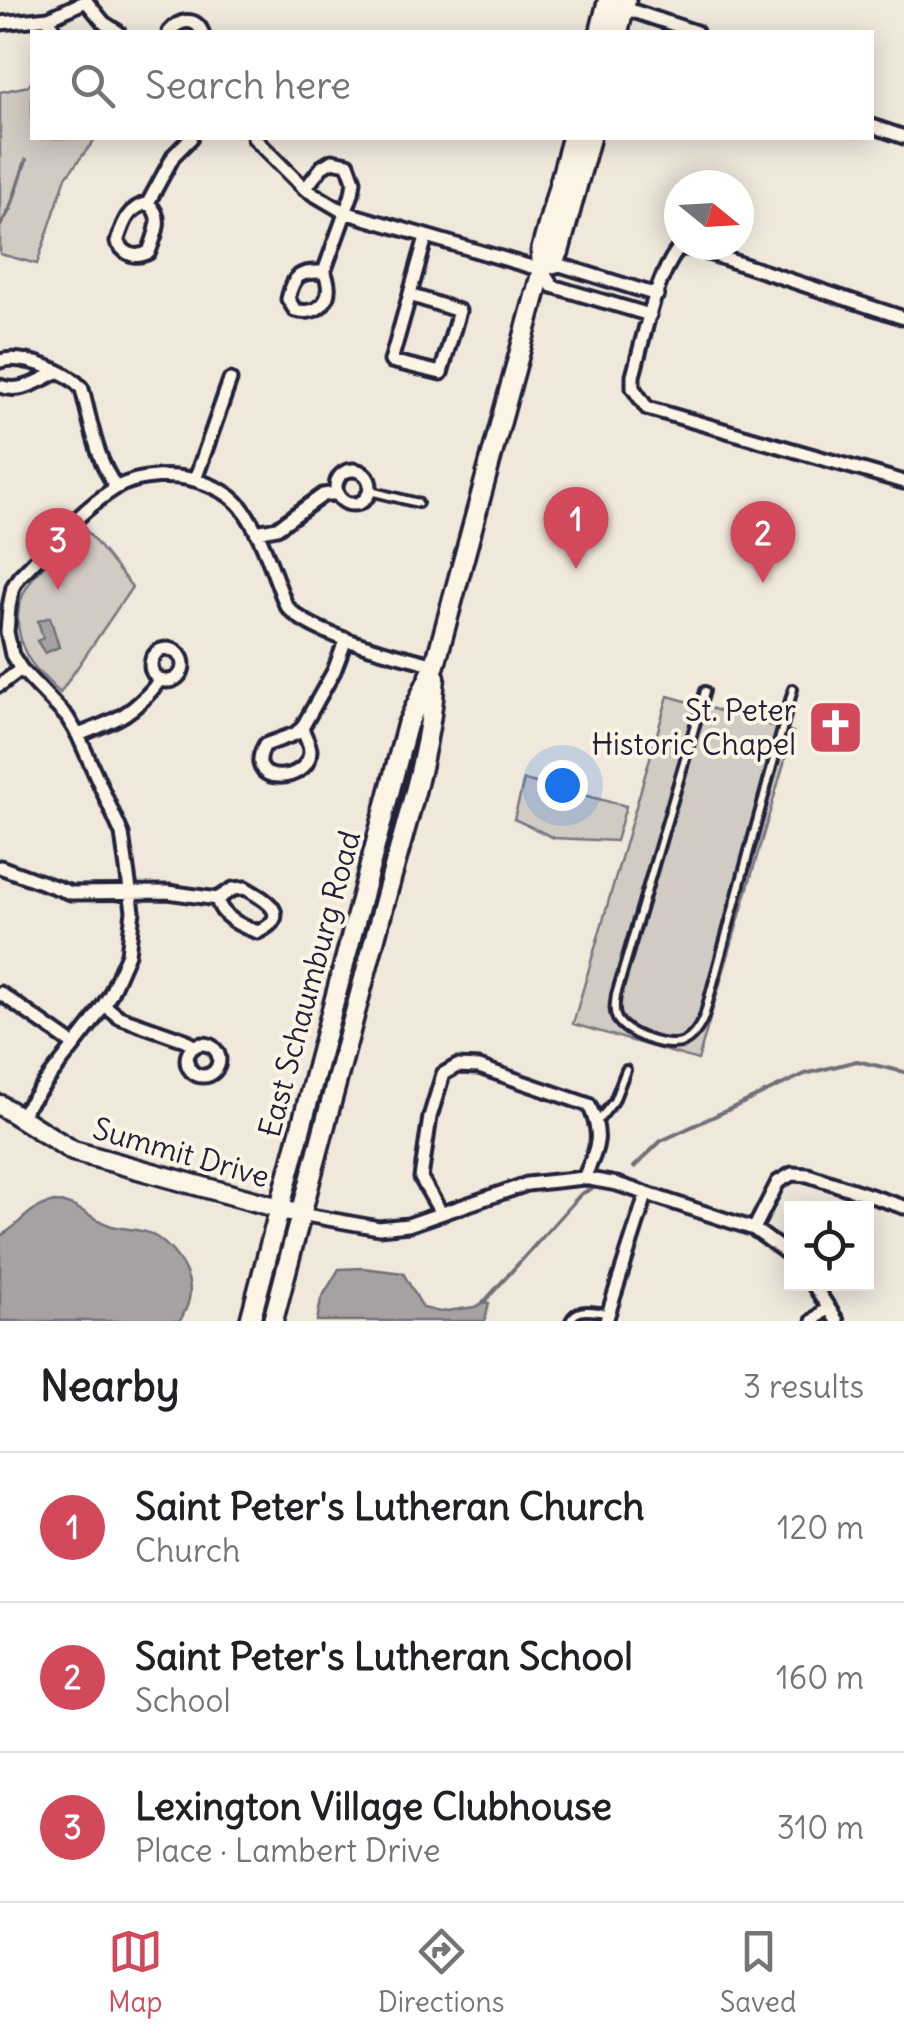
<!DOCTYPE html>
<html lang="en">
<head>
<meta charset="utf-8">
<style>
	body { margin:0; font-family:Delius,sans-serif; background:#f6f6f6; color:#202124 }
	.controls { position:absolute; right:30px; bottom:30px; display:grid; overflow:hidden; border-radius:0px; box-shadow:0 5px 25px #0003 }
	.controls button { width:90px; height:90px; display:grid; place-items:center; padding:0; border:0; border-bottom:2px solid #e0e0e0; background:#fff; color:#202124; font:50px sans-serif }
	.compass { position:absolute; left:664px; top:170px; width:90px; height:90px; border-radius:50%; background:#fff; box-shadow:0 5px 25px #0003; rotate:108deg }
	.you { position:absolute; left:562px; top:785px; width:35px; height:35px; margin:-25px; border:8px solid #fff; border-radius:50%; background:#1a73e8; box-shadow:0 0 0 15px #1a73e833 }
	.badge { display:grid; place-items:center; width:65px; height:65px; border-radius:50%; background:#d1495b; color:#fff; font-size:32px; font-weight:700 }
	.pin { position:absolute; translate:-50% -82px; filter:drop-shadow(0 2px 5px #0008) }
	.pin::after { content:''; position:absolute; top:52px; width:35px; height:30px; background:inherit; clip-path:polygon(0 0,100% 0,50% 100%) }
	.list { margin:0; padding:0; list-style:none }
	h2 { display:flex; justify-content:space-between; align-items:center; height:130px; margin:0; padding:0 40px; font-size:42px }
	h2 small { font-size:32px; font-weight:400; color:#757577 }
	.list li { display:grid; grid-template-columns:65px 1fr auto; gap:30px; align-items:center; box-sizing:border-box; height:150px; padding:0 40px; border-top:2px solid #e0e0e0 }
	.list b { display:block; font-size:38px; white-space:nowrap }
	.list p { margin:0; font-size:32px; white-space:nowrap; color:#757577 }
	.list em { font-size:32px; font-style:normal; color:#757577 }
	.icon { flex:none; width:55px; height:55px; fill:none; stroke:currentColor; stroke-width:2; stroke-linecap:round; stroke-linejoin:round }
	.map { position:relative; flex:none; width:904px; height:1321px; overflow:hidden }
	.search { position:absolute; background:#fff; box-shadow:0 5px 25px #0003; left:30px; right:30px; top:30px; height:110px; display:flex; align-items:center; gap:25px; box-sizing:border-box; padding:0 35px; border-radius:0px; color:#757577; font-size:38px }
	.sheet { height:580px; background:#fff }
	nav { display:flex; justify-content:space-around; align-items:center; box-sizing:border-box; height:140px; border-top:2px solid #e0e0e0; background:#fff; font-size:28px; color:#757577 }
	nav a { display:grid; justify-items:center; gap:5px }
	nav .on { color:#d1495b }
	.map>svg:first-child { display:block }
</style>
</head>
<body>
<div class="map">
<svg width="904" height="1321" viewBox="0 0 904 1321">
	<rect width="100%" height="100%" fill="#efe8db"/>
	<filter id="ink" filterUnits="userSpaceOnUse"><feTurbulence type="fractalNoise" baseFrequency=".01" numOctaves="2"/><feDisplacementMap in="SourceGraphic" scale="20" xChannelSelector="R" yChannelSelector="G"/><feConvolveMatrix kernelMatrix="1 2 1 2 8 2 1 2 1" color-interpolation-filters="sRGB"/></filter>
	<g filter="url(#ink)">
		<path fill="#d1cbc3" stroke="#7a767f" stroke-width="2.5" d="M32,81V138H96L66,177L37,264L0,254V92L28,86Z
			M85,529L132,587L60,693C51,684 41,675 33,665C26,656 22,647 20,636C7,586 52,559 85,529Z
			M668,696L793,732L698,1060L573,1024Z
			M524,780L626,806L616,841L554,838L514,819Z"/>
		<path fill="#a6a2a2" stroke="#716f79" stroke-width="2.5" d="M50,617L59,647L45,653L37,641L43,638L38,621Z
			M54,1202C77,1202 91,1220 112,1226C125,1230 139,1228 151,1234C170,1244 190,1269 190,1291C190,1302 185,1311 180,1321H0V1236C22,1225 25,1208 54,1202Z
			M363,1268L403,1273L423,1308L440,1312L475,1307L484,1302L489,1303L485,1321H317L321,1299L339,1269Z"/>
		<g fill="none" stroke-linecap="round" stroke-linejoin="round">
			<path stroke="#716f79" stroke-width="4" d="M0,226L10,209L26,160
				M634,1167L661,1141L805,1074L857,1061L904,1072
				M484,1302L581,1194L593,1188"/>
			<defs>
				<path id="lane" d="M370,491L418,503
					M705,691L616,995C615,1003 613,1011 617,1019C627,1035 666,1049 684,1042C694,1037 700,1026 704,1017L793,689
					M598,1121L614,1101L626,1070
					M570,1321C577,1306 593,1312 607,1313"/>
				<path id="street" d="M624,8L696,32
					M49,18L54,32
					M0,23L49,18L86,1L104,23L118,32
					M169,32C179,20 195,16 202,32
					M872,126L904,137
					M254,138L305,189L344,212L542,270L560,265L657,295
					M305,189L322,167L332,161L348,164L354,181L352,194L324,272C336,296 321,317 295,310L288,299C294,275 299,271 324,272
					M148,203C165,218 155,234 149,252C135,259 126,255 117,242C123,224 127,208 148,203L174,155L191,138
					M542,270L552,286L650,315
					M410,295L459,311L441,373L391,361L426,237
					M904,318L702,251L691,248H679C654,280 644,337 633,376V388L647,408L904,482
					M0,361C21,354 69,371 82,389C91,423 96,459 116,487
					M0,386C20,394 39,381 57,372
					M336 487a17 17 0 1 1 34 0a17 17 0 1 1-34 0Z
					M195,480L230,380
					M256,532L277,528L323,495L337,493
					M151 665a16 16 0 1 1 32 0a16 16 0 1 1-32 0Z
					M0,685L21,669
					M302,728C304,735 310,744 310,751C310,784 241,787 265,745L295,734Z
					M302,728L334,671L346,639
					M78,735C117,720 134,714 160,680
					M0,867L71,893L168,892L217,899
					M245,888C266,900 293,915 258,932C240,926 221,917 217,899L233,889Z
					M0,993L74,1045
					M104,1005L119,1017L185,1040L194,1047
					M187 1060a16 16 0 1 1 32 0a16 16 0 1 1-32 0Z
					M18,1118L91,1024L110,995L128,954L133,911L122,834L78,735L67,717L21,669L12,655L7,632L9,607L13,587L19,577C46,550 82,509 114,489C138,474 178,473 204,483C218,488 232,495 242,508C263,536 273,574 286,605C309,636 397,654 435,665
					M441,1213L421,1178L430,1117L443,1074L457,1066L479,1067L589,1105C604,1137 597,1148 584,1178
					M300,1214L379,1228L408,1225L527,1184L584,1178L617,1184L754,1229L792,1257
					M754,1229L778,1182L792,1174L808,1175L904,1207
					M813,1284L837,1321
					M606,1321L646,1195
					M813,1321L828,1307"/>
				<path id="secondary" d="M600,32L608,0
					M618,32L626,0
					M542,270L559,252L590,138
					M0,1105L73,1151L290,1211
					M250,1321L407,725L435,665L542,270L541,251L572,138
					M273,1321C309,1183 346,1045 383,908C403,832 430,756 435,677"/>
			</defs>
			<use href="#lane" stroke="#22223b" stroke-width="14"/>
			<use href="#street" stroke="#22223b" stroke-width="19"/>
			<use href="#secondary" stroke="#22223b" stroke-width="25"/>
			<use href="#lane" stroke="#fcf5e5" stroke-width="6"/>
			<use href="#street" stroke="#fcf5e5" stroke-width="11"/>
			<use href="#secondary" stroke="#fcf5e5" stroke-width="18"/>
		</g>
	</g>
	<defs>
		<symbol id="church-square" viewBox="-11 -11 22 22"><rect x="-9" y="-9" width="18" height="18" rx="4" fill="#d1495b" stroke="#fcf5e5"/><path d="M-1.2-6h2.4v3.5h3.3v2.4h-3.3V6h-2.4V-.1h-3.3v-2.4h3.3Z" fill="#fff"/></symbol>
	</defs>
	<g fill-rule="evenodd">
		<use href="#church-square" x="804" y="696" width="63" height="63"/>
	</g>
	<g text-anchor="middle" stroke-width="8" stroke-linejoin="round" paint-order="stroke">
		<g font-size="30" fill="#22223b" stroke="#fcf5e5" text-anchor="end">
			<text x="796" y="721">St. Peter<tspan x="796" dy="34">Historic Chapel</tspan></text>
		</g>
		<g font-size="30" fill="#22223b" stroke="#fcf5e5">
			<text transform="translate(310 984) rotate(-75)" y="10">East Schaumburg Road</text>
			<text transform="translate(181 1153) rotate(16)" y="10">Summit Drive</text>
		</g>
	</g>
</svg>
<div class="controls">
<button><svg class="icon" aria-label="locate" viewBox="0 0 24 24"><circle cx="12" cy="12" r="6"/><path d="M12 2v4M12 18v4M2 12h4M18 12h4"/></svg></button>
</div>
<svg class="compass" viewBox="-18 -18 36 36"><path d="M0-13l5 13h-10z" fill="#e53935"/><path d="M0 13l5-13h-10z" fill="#757577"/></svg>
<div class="you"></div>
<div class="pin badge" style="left:576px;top:569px">1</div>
<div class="pin badge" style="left:763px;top:583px">2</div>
<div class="pin badge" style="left:58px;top:590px">3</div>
<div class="search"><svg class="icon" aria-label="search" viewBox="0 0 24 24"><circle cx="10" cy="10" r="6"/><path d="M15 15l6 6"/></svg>Search here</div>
</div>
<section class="sheet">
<h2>Nearby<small>3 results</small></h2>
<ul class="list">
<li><span class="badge">1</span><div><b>Saint Peter's Lutheran Church</b><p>Church</p></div><em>120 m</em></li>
<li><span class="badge">2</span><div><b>Saint Peter's Lutheran School</b><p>School</p></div><em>160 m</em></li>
<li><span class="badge">3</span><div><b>Lexington Village Clubhouse</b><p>Place · Lambert Drive</p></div><em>310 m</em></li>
</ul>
</section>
<nav>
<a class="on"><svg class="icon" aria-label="map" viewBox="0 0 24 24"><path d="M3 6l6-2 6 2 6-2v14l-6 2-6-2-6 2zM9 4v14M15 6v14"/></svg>Map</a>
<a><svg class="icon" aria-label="directions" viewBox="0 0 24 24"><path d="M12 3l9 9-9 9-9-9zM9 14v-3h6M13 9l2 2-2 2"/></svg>Directions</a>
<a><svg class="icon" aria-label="saved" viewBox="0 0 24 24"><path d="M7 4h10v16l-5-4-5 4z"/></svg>Saved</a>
</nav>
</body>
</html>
